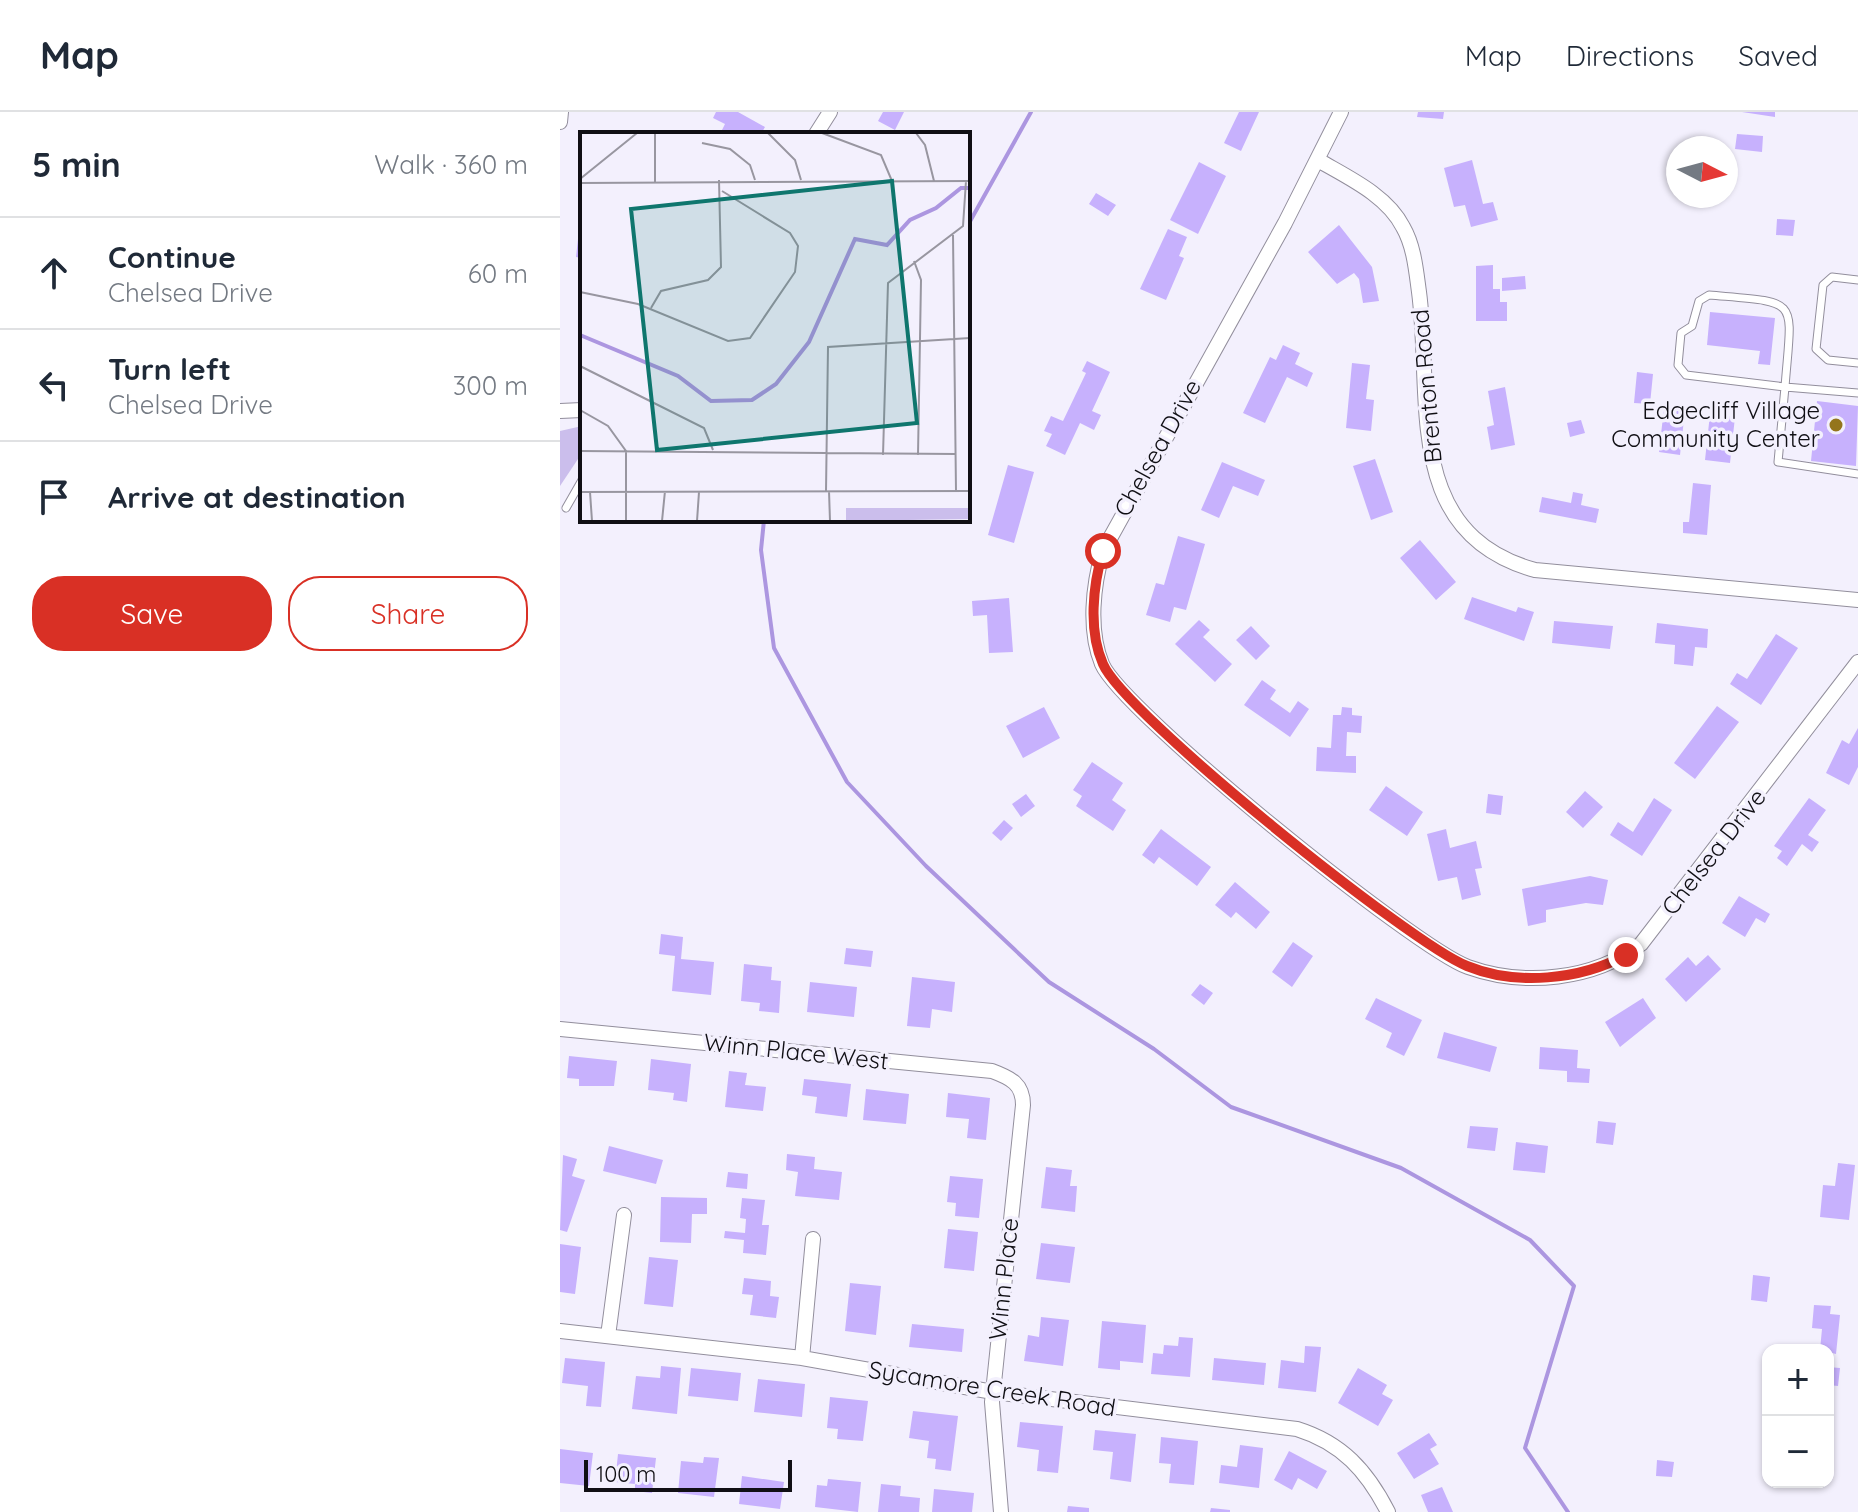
<!DOCTYPE html>
<html lang="en">
<head>
<meta charset="utf-8">
<style>
	body { margin:0; font-family:Quicksand,sans-serif; background:#f6f6f7; color:#1f2937 }
	.controls { position:absolute; right:24px; bottom:24px; display:grid; overflow:hidden; border-radius:16px; box-shadow:0 2px 6px #0004 }
	.controls button { width:72px; height:72px; display:grid; place-items:center; padding:0; border:0; border-bottom:2px solid #e0e1e3; background:#fff; color:#1f2937; font:40px sans-serif }
	.compass { position:absolute; left:1106px; top:24px; width:72px; height:72px; border-radius:50%; background:#fff; box-shadow:0 2px 6px #0004; rotate:96deg }
	.scale { position:absolute; left:24px; bottom:20px; width:208px; box-sizing:border-box; padding-left:8px; border:4px solid #100f14; border-top:0; font-size:22px; line-height:28px; white-space:nowrap; color:#100f14; -webkit-text-stroke:6px #f3f0fd; paint-order:stroke }
	.stop { position:absolute; width:24px; height:24px; margin:-18px; border:6px solid #d93025; border-radius:50%; background:#fff }
	.stop.end { background:#d93025; border-color:#fff; box-shadow:0 2px 8px #0008 }
	.list { margin:0; padding:0; list-style:none }
	h2 { display:flex; justify-content:space-between; align-items:center; height:104px; margin:0; padding:0 32px; font-size:34px }
	h2 small { font-size:26px; font-weight:400; color:#747a83 }
	.list li { display:grid; grid-template-columns:52px 1fr auto; gap:24px; align-items:center; box-sizing:border-box; height:112px; padding:0 32px; border-top:2px solid #e0e1e3 }
	.list b { display:block; font-size:30px; white-space:nowrap }
	.list p { margin:0; font-size:26px; white-space:nowrap; color:#747a83 }
	.list em { font-size:26px; font-style:normal; color:#747a83 }
	.actions { display:flex; gap:16px; padding:24px 32px }
	.actions a { flex:1; padding:18px 0; border:2px solid #d93025; border-radius:32px; text-align:center; font-size:28px; color:#d93025 }
	.actions .main { background:#d93025; color:#fff }
	.icon { flex:none; width:44px; height:44px; fill:none; stroke:currentColor; stroke-width:2; stroke-linecap:round; stroke-linejoin:round }
	.map { position:relative; flex:none; width:1298px; height:1400px; overflow:hidden }
	header { display:flex; align-items:center; gap:48px; box-sizing:border-box; height:112px; padding:0 40px; background:#fff; border-bottom:2px solid #e0e1e3 }
	header strong { font-size:38px }
	nav { display:flex; gap:44px; margin-inline-start:auto; font-size:28px }
	main { display:flex }
	aside { flex:1; background:#fff }
	.map>svg:first-child { display:block }
</style>
</head>
<body>
<header>
<strong>Map</strong>
<nav><a>Map</a><a>Directions</a><a>Saved</a></nav>
</header>
<main>
<aside>
<h2>5 min<small>Walk · 360 m</small></h2>
<ul class="list">
<li><svg class="icon" aria-label="ahead" viewBox="0 0 24 24"><path d="M12 20V5M6 11l6-6 6 6"/></svg><div><b>Continue</b><p>Chelsea Drive</p></div><em>60 m</em></li>
<li><svg class="icon" aria-label="left" viewBox="0 0 24 24"><path d="M17 20v-9H6M10 6l-5 5 5 5"/></svg><div><b>Turn left</b><p>Chelsea Drive</p></div><em>300 m</em></li>
<li><svg class="icon" aria-label="arrive" viewBox="0 0 24 24"><path d="M6 21V4h12l-3 4 3 4H6"/></svg><div><b>Arrive at destination</b></div></li>
</ul>
<div class="actions"><a class="main">Save</a><a>Share</a></div>
</aside>
<div class="map">
<svg width="1298" height="1400" viewBox="0 0 1298 1400">
	<rect width="100%" height="100%" fill="#f3f0fd"/>
	<path fill="#cbbeec" d="M22,314V341L0,374V319Z"/>
	<g fill="none" stroke-linecap="round" stroke-linejoin="round">
		<path stroke="#ac96e0" stroke-width="4" d="M408,113L471,0
			M204,408L201,438L214,536L287,670L366,754L489,870L594,937L671,995L841,1056L970,1128L1014,1174L965,1336L1008,1400"/>
	</g>
	<path fill="#c7b1fd" d="M156,0H178L205,15L201,22H160L165,12L153,6Z
		M323,0H344L335,18L318,9Z
		M679,0H699L681,39L664,31Z
		M858,0H884L883,7L857,5Z
		M1182,0H1215V5Z
		M1177,22L1203,24L1202,40L1175,37Z
		M912,48L923,92L933,90L938,108L911,115L905,93L894,95L884,56Z
		M639,50L666,64L638,122L610,108Z
		M536,81L556,93L548,104L529,92Z
		M1217,107L1235,108L1233,124L1216,123Z
		M779,113L812,155L819,189L803,191L799,167L794,161L777,172L748,140Z
		M608,117L627,125L619,144L624,146L606,188L580,177Z
		M18,127H22V146L16,145Z
		M933,153V177H940V190H947V209H916V154Z
		M965,164L966,177L942,179V166Z
		M1150,200L1215,206L1210,253L1198,252L1200,239L1147,233Z
		M723,233L740,241L735,252L753,261L747,275L727,265L705,311L683,301L710,245L716,248Z
		M527,249L550,260L532,299L541,303L534,318L520,311L505,343L486,334L492,322L484,319L491,304L503,309L526,261L522,259Z
		M792,251L810,253L806,287L814,288L811,319L786,316Z
		M1077,260L1093,262L1090,292L1074,291Z
		M945,275L955,333L931,338L927,315L934,313L928,279Z
		M1257,289L1298,294L1296,354L1251,349Z
		M1104,296L1125,298L1120,343L1099,340Z
		M1150,302L1175,305L1170,351L1145,348Z
		M1021,308L1025,321L1010,325L1007,311Z
		M815,347L833,400L811,408L793,354Z
		M662,350L705,368L698,384L673,374L659,406L641,398Z
		M448,353L474,360L454,431L428,423Z
		M1133,371L1151,373L1147,423L1123,421V410H1129Z
		M1013,380L1023,382L1021,393L1039,397L1036,411L979,400L982,385L1011,391Z
		M618,424L645,432L626,498L614,495L610,510L586,503L596,471L604,473Z
		M860,428L896,470L876,488L840,446Z
		M912,485L956,500L958,495L974,500L964,529L904,507Z
		M449,486L453,540L429,541L427,503L413,504L412,489Z
		M639,508L650,518L643,525L672,552L655,570L615,532Z
		M994,509L1053,514L1050,537L992,531Z
		M1097,511L1148,517L1147,536L1135,535L1133,554L1114,552L1115,533L1095,531Z
		M691,514L710,534L696,548L676,528Z
		M1216,522L1238,536L1201,593L1170,572L1177,561L1187,567Z
		M702,568L716,578L710,587L730,601L738,589L749,597L730,625L684,593Z
		M1157,594L1179,610L1135,667L1114,651Z
		M484,595L500,626L463,646L446,614Z
		M782,595L792,596V603L802,604L801,621L787,620L786,644H796V661L756,659L757,635L771,636L773,603H781Z
		M1298,616V655L1289,673L1266,661L1282,628L1289,632Z
		M532,650L563,671L552,688L566,698L553,719L516,694L522,684L513,678Z
		M826,674L863,700L847,724L809,698Z
		M1025,679L1043,695L1023,716L1006,700Z
		M466,682L475,694L461,705L452,692Z
		M928,682L943,684L941,703L926,701Z
		M1094,686L1112,698L1082,744L1050,723L1058,710L1073,720Z
		M1249,686L1266,698L1248,723L1259,730L1252,740L1242,732L1227,754L1217,746L1222,739L1214,734Z
		M444,708L453,716L441,729L432,721Z
		M601,717L651,755L637,774L599,745L594,752L582,743Z
		M886,717L890,736L916,729L922,756L915,757L921,783L902,788L897,765L878,769L867,722Z
		M1030,764L1048,768L1043,793L1026,791L986,798V810L968,814L962,777Z
		M675,770L710,800L696,817L676,800L671,806L655,793Z
		M1179,784L1210,802L1205,811L1196,806L1185,825L1162,811Z
		M101,822L123,825L121,847L154,850L151,883L112,879L115,844L99,842Z
		M733,830L753,844L732,875L712,860Z
		M286,836L313,839L311,855L284,852Z
		M1148,843L1161,857L1126,890L1105,867L1128,845L1136,854Z
		M184,852L212,855L211,868L221,869L219,901L199,899L200,891L181,889Z
		M352,865L395,870L392,900L372,897L370,916L347,914Z
		M250,870L297,875L294,905L247,900Z
		M640,872L653,881L644,893L631,883Z
		M816,886L862,908L844,944L826,935L832,921L805,907Z
		M1083,886L1096,906L1060,935L1045,910Z
		M884,920L937,935L930,960L877,946Z
		M980,935L1018,938L1017,956L1030,957L1029,971L1007,970V959L979,957Z
		M9,944L57,949L54,974H19V967L7,966Z
		M91,947L131,952L127,990L113,988L114,981L88,978Z
		M169,959L187,961L185,973L206,975L203,999L165,995Z
		M244,967L291,972L287,1005L255,1001L257,985L242,983Z
		M306,977L349,982L346,1012L303,1008Z
		M388,981L430,986L426,1028L407,1026L409,1007L386,1005Z
		M1038,1009L1056,1011L1053,1033L1036,1031Z
		M910,1014L938,1016L935,1039L907,1036Z
		M956,1030L988,1034L985,1061L953,1058Z
		M49,1034L103,1048L96,1072L43,1059Z
		M227,1042L255,1045L254,1057L282,1060L279,1088L235,1084L238,1060L226,1058Z
		M3,1043L17,1047L12,1064L25,1068L7,1120L0,1118Z
		M1278,1051L1295,1053L1289,1108L1260,1105L1263,1073L1275,1074Z
		M486,1055L512,1058L510,1074H517L515,1100L481,1096Z
		M168,1060L188,1062L187,1077L166,1075Z
		M390,1064L423,1067L419,1106L395,1104L396,1091L387,1090Z
		M101,1085L147,1086V1102H132L131,1131L100,1130Z
		M182,1086L205,1088L202,1113H209L206,1143L183,1141L184,1128L164,1126L165,1119L185,1121L186,1107L180,1106Z
		M388,1117L418,1120L414,1159L384,1156Z
		M481,1131L515,1135L510,1171L476,1167Z
		M0,1132L21,1135L15,1182L0,1180Z
		M89,1145L118,1148L113,1195L84,1192Z
		M1193,1163L1210,1165L1207,1190L1191,1188Z
		M184,1166L211,1169L210,1184L219,1185L216,1206L190,1203L193,1183L182,1182Z
		M290,1171L321,1174L316,1223L285,1219Z
		M1254,1193L1271,1194L1270,1202L1280,1203L1276,1242L1260,1238L1262,1217L1252,1216Z
		M481,1205L509,1208L503,1254L464,1249L468,1223L479,1225Z
		M542,1209L586,1213L583,1251L560,1249V1258L538,1256Z
		M352,1212L404,1217L402,1240L349,1235Z
		M619,1225L633,1226L630,1265L591,1262L593,1241L603,1242L604,1233L618,1234Z
		M745,1234L761,1235L756,1280L718,1276L721,1248L744,1251Z
		M5,1246L45,1250L41,1295L26,1294L28,1274L2,1271Z
		M654,1246L706,1251L704,1273L652,1268Z
		M101,1254L121,1256L117,1302L72,1297L76,1264L100,1266Z
		M1268,1255L1280,1256L1278,1274L1268,1273Z
		M131,1256L181,1261L178,1289L128,1284Z
		M798,1256L827,1273L822,1282L833,1288L818,1314L778,1291Z
		M198,1267L245,1272L242,1305L194,1300Z
		M270,1285L308,1289L303,1329L277,1327L278,1317L267,1316Z
		M353,1299L398,1304L391,1359L375,1357L376,1347L367,1346L369,1329L349,1326Z
		M460,1310L503,1314L498,1361L477,1359L479,1338L457,1335Z
		M535,1318L576,1322L571,1370L550,1367L553,1340L533,1338Z
		M869,1321L877,1333L870,1337L879,1352L854,1367L837,1341Z
		M601,1325L638,1329L634,1373L609,1371L611,1352L599,1351Z
		M680,1333L703,1336L699,1376L659,1371L661,1353L677,1355Z
		M0,1337L33,1341L29,1374L0,1371Z
		M729,1339L767,1359L757,1377L738,1366L732,1378L714,1368Z
		M58,1342L96,1346L92,1381L75,1379V1372L55,1370Z
		M144,1345L159,1346L154,1385L118,1381L121,1349L143,1351Z
		M1097,1348L1114,1350L1112,1365L1096,1364Z
		M182,1364L224,1370L220,1397L179,1392Z
		M268,1367L301,1370L298,1400L255,1395L257,1373L267,1374Z
		M321,1372L341,1374L340,1384L360,1386L359,1400H318Z
		M882,1375L893,1400H868L861,1383Z
		M374,1377L414,1381L412,1400H372Z
		M508,1394L529,1396V1400H507Z
		M651,1396L670,1398V1400H650Z"/>
	<g fill="none" stroke-linecap="round" stroke-linejoin="round">
		<defs>
			<path id="lane" d="M1298,168L1272,165L1263,173L1256,237L1268,248L1298,251
				M1149,183C1242,191 1232,184 1225,275L1126,263L1118,253L1121,221L1132,214L1139,189Z
				M1298,281L1225,275L1218,350L1298,362
				M6,396L22,368"/>
			<path id="street" d="M781,0L725,111L543,439C533,473 528,518 542,552C562,599 855,836 908,855C964,875 1034,868 1081,832L1298,550
				M0,10L1,0
				M256,22L270,0
				M758,48C787,65 827,83 843,115C854,134 856,158 859,180C873,285 841,421 975,458L1298,488
				M0,299L22,298
				M0,917L432,959C451,966 463,972 463,993L432,1290L441,1400
				M0,1219L242,1246L433,1280L737,1317C782,1331 807,1359 828,1400
				M48,1224L64,1103
				M242,1246L253,1127"/>
		</defs>
		<use href="#lane" stroke="#928e9c" stroke-width="9"/>
		<use href="#street" stroke="#928e9c" stroke-width="16"/>
		<use href="#lane" stroke="#fff" stroke-width="7"/>
		<use href="#street" stroke="#fff" stroke-width="14"/>
	</g>
	<g fill="none" stroke-linecap="round" stroke-linejoin="round">
		<path stroke="#d93025" stroke-width="10" d="M543,439C533,473 528,518 543,552C564,602 851,832 907,854C956,874 1020,868 1066,843"/>
	</g>
	<circle fill="#94751c" stroke="#f3f0fd" stroke-width="3" cx="1276" cy="313" r="8"/>
	<g text-anchor="middle" stroke-width="7" stroke-linejoin="round" paint-order="stroke">
		<g font-size="24" fill="#100f14" stroke="#f3f0fd">
			<text transform="translate(867 274) rotate(-95)" y="8">Brenton Road</text>
			<text transform="translate(598 336) rotate(-61)" y="8">Chelsea Drive</text>
			<text transform="translate(1154 740) rotate(-52)" y="8">Chelsea Drive</text>
			<text transform="translate(236 940) rotate(6)" y="8">Winn Place West</text>
			<text transform="translate(444 1167) rotate(-84)" y="8">Winn Place</text>
			<text transform="translate(432 1277) rotate(9)" y="8">Sycamore Creek Road</text>
		</g>
		<g font-size="24" fill="#100f14" stroke="#f3f0fd" text-anchor="end">
			<text x="1260" y="307">Edgecliff Village<tspan x="1260" dy="28">Community Center</tspan></text>
		</g>
	</g>
	<g transform="translate(20 20)">
		<rect width="390" height="390" fill="#f3f0fd"/>
		<path d="M266,376H390V387L266,389Z" fill="#cbbeec"/>
		<path fill="none" stroke="#ac96e0" stroke-width="4" d="M0,203L98,244L131,269L172,268L196,252L229,210L275,107L307,113L330,88L356,76L381,56H390"/>
		<path fill="none" stroke="#9896a0" stroke-width="2" d="M75,1V50M188,1L215,28L221,48M242,1L301,23L312,49M336,1L345,13L354,49M122,11L150,17L170,33L175,48M0,47L57,1M0,51L390,49M373,103L376,359M334,129L341,148L338,323M0,160L58,172L148,209L170,206L215,140L218,114L210,101L142,59M71,176L81,159L128,148L141,135L139,48M0,234L124,296L133,318M0,278L28,294L46,319V389M0,319L376,322M303,323L308,151L383,94L386,49M246,359L248,215L390,206M249,359L250,389M0,360L390,359M10,360L12,389M82,389L85,359M117,389L119,360"/>
		<path fill="#0f766e" fill-opacity="0.15" stroke="#0f766e" stroke-width="4" d="M312,49L337,291L77,318L51,77Z"/>
		<rect width="390" height="390" fill="none" stroke="#100f14" stroke-width="4"/>
	</g>
</svg>
<div class="controls">
<button>+</button>
<button>−</button>
</div>
<svg class="compass" viewBox="-18 -18 36 36"><path d="M0-13l5 13h-10z" fill="#e53935"/><path d="M0 13l5-13h-10z" fill="#747a83"/></svg>
<div class="scale">100 m</div>
<div class="stop" style="left:543px;top:439px"></div>
<div class="stop end" style="left:1066px;top:843px"></div>
</div>
</main>
</body>
</html>
